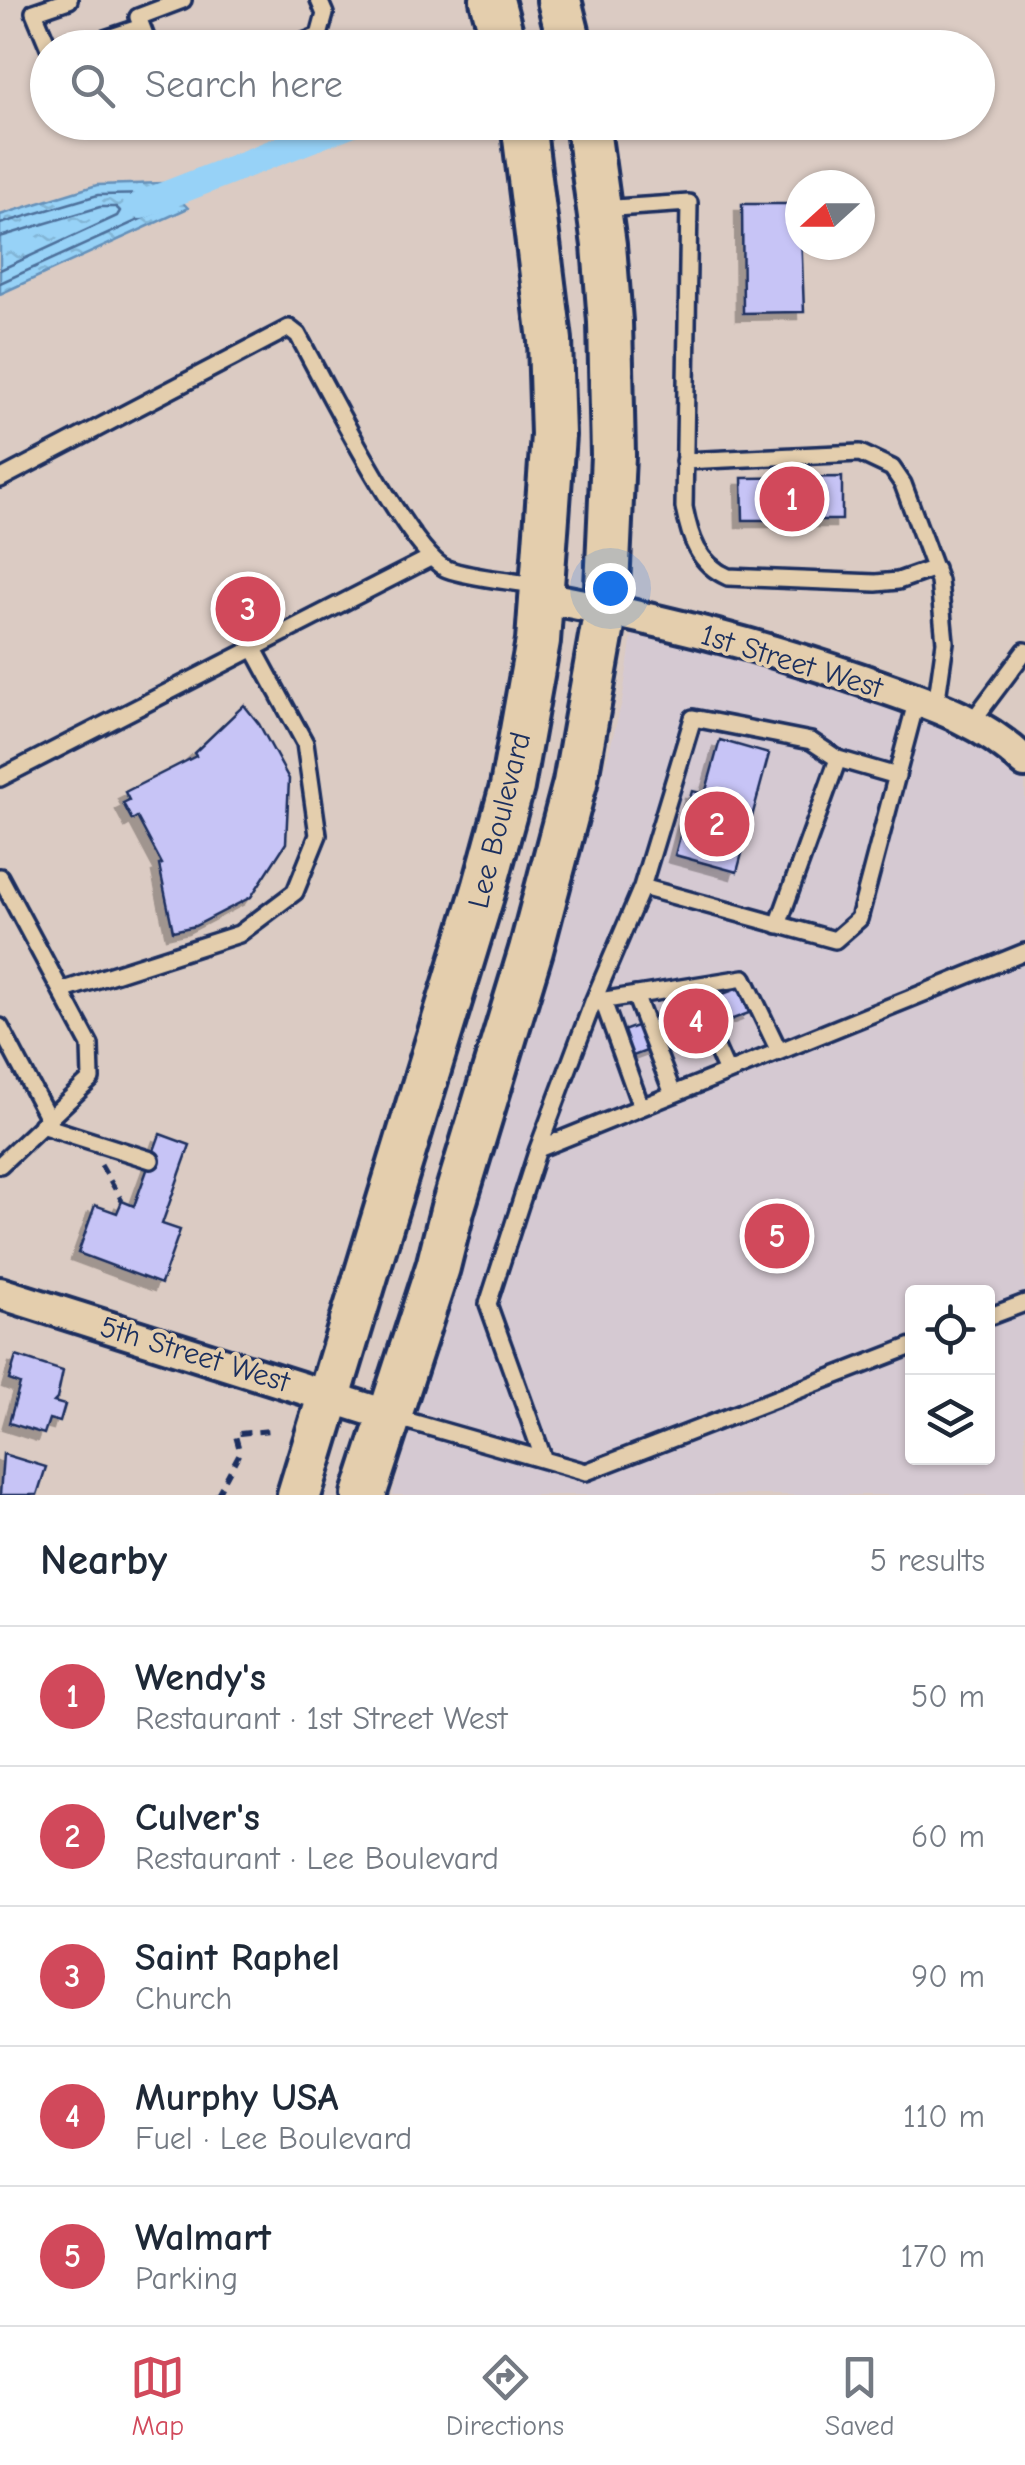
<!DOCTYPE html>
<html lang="en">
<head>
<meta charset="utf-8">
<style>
	body { margin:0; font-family:"Comic Neue",sans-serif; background:#f6f6f7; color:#1f2937 }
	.controls { position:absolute; right:30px; bottom:30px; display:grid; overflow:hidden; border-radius:10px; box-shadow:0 2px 8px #0004 }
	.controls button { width:90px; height:90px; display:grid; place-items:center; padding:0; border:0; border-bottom:2px solid #e0e1e3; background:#fff; color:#1f2937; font:50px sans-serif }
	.compass { position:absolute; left:785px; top:170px; width:90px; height:90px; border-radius:50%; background:#fff; box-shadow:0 2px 8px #0004; rotate:249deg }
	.you { position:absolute; left:610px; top:588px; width:35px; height:35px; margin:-25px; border:8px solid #fff; border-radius:50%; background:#1a73e8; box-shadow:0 0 0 15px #1a73e833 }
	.badge { display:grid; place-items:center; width:65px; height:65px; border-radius:50%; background:#d1495b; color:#fff; font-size:32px; font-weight:700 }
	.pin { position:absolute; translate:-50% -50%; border:5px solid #fff; box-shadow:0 2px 10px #0006 }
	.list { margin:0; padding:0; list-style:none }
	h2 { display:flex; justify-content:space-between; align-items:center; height:130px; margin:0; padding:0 40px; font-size:42px }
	h2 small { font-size:32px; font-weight:400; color:#747a83 }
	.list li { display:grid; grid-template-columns:65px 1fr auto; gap:30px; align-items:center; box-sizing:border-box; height:140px; padding:0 40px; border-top:2px solid #e0e1e3 }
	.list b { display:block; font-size:38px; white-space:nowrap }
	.list p { margin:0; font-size:32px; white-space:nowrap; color:#747a83 }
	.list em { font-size:32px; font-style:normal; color:#747a83 }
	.icon { flex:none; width:55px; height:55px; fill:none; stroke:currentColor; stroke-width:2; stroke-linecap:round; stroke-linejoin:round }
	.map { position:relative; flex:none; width:1025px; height:1495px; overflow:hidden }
	.search { position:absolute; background:#fff; box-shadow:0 2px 8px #0004; left:30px; right:30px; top:30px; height:110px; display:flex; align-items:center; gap:25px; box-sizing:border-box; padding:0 35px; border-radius:55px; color:#747a83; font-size:38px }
	.sheet { height:830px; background:#fff }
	nav { display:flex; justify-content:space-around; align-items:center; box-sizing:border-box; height:140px; border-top:2px solid #e0e1e3; background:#fff; font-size:28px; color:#747a83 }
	nav a { display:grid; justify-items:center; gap:5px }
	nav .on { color:#d1495b }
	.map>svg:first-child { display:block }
</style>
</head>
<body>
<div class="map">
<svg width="1025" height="1495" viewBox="0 0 1025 1495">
	<defs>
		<pattern id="water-ripples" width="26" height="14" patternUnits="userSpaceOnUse" patternTransform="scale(2.5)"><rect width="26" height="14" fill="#97d2f7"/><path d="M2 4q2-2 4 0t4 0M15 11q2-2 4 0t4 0" fill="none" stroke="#82b5d6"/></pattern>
		<filter id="shadow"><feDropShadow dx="-7" dy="7" stdDeviation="0" flood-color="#0004"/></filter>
	</defs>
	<rect width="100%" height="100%" fill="#dbcbc3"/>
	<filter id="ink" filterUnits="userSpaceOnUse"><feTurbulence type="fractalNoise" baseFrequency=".01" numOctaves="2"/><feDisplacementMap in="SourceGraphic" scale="20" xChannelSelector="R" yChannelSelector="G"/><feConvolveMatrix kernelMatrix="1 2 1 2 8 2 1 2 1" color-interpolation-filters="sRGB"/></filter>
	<g filter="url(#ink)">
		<path fill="#d5c9d2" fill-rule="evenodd" d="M636,610L974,731L1025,771V1495H392L491,1146L593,812L622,702ZM912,1292H988V1458H912Z"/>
		<path fill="url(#water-ripples)" stroke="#6591ba" stroke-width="2.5" d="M164,183L188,208L0,294V215L97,185Z"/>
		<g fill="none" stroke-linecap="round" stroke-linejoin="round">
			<path stroke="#4d709b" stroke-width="2.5" d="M0,224L98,195L158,194L168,203L165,208L0,283
				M0,237L100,207H116L120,211L117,216L0,270"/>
			<path stroke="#97d2f7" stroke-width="28" d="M141,205L353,122"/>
		</g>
		<path fill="#c7c4f6" stroke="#1b2f5e" stroke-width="2.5" filter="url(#shadow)" d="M742,204H800L804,312L743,313Z
			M842,477V520H743L742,478Z
			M244,705L259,724L289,779L286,843L251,897L195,926L173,931L159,865L162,864L137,817L132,820L123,803L129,800L125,792L196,756L194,753Z
			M720,740L769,754L737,872L675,855L692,791L705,794Z
			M739,988L749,1013L625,1059L615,1034Z
			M160,1134L190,1145L162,1224L180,1230L161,1284L78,1253L95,1205L117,1213L122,1201L134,1206Z
			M16,1356L63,1371L57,1399L54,1402L65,1405L60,1422L49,1419L44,1434L9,1423L20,1384L9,1380Z
			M3,1454L46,1467L37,1495H0Z"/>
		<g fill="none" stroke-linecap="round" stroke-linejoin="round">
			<defs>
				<path id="lane" d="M49,48L34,12L69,0
					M78,48L141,27
					M150,48L138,17L183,0
					M289,48L319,36L325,14L319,0
					M600,209L689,203L684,507C690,538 698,564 728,577L876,583L898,581L935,568
					M684,461L860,453L892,468L903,484L939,581L945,642L936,706
					M0,479L289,328L298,335C321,377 410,555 447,569C475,579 510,580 539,586
					M971,723L1025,651
					M0,778L430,558
					M0,877L90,1045L91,1079L0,1165
					M642,887L835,940L859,919L917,699
					M778,925L838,759L897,776
					M689,987L727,1072
					M61,991L239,934L295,892L318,835L305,743L254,649
					M635,995L673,1094
					M603,1001L641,1107
					M593,1002L744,978L779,1051
					M0,1027L48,1118
					M41,1125L151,1160
					M538,1149L593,1002L642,887L693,718L811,741L838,759
					M988,1317L1025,1303
					M394,1417L586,1472L912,1346
					M544,1460L488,1304L538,1149L1025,952"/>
				<path id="street" d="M542,597C650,617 758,644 862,680C923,702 977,716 1025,762
					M0,1293L390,1416"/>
				<path id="secondary" d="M492,0L505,48
					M559,0L571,48
					M299,1495L484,889L512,787L538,641L553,435L550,340L523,122
					M364,1495L438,1267L453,1207L531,950L575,783L606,609L613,455L610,322L604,245L587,122"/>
			</defs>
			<use href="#lane" stroke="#1b2f5e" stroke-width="22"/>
			<use href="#street" stroke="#1b2f5e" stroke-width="38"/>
			<use href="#secondary" stroke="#1b2f5e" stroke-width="50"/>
			<path stroke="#1b2f5e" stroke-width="5" stroke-dasharray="10 8" stroke-linecap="butt" d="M101,1165L122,1201
				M217,1495L240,1452L235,1434L274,1430"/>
			<use href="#lane" stroke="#e4cead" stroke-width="15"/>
			<use href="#street" stroke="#e4cead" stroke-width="30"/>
			<use href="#secondary" stroke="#e4cead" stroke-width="42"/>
		</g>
	</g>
	<g text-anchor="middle" stroke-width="8" stroke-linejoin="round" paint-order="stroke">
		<g font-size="30" fill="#1b2f5e" stroke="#e4cead">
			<text transform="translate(792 661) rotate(17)" y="10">1st Street West</text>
			<text transform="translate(499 820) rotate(-76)" y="10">Lee Boulevard</text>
			<text transform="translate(195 1354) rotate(17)" y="10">5th Street West</text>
		</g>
	</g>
</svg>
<div class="controls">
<button><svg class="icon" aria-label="locate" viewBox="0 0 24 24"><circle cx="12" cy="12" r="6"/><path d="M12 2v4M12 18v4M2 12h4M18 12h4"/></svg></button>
<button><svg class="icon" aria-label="layers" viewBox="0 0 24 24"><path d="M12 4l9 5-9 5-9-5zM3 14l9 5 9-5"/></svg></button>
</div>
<svg class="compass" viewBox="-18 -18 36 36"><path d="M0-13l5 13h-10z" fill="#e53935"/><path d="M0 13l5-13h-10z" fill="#747a83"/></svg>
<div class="you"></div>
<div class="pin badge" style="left:792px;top:499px">1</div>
<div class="pin badge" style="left:717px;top:824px">2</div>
<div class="pin badge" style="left:248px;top:609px">3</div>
<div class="pin badge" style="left:696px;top:1021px">4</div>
<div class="pin badge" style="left:777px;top:1236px">5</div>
<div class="search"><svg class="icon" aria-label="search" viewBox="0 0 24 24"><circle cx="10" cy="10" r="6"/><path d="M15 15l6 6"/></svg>Search here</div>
</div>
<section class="sheet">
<h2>Nearby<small>5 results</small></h2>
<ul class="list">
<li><span class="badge">1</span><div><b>Wendy's</b><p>Restaurant · 1st Street West</p></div><em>50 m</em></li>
<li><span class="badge">2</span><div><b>Culver's</b><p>Restaurant · Lee Boulevard</p></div><em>60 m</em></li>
<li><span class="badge">3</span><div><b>Saint Raphel</b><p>Church</p></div><em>90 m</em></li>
<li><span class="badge">4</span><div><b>Murphy USA</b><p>Fuel · Lee Boulevard</p></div><em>110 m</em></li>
<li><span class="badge">5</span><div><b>Walmart</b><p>Parking</p></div><em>170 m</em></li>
</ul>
</section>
<nav>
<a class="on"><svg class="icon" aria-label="map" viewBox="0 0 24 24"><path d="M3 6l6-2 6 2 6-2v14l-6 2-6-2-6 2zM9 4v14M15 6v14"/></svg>Map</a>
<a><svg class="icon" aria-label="directions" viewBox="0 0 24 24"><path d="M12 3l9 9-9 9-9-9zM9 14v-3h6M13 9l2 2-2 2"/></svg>Directions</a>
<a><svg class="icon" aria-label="saved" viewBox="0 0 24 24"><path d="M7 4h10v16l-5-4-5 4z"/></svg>Saved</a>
</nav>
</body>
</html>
